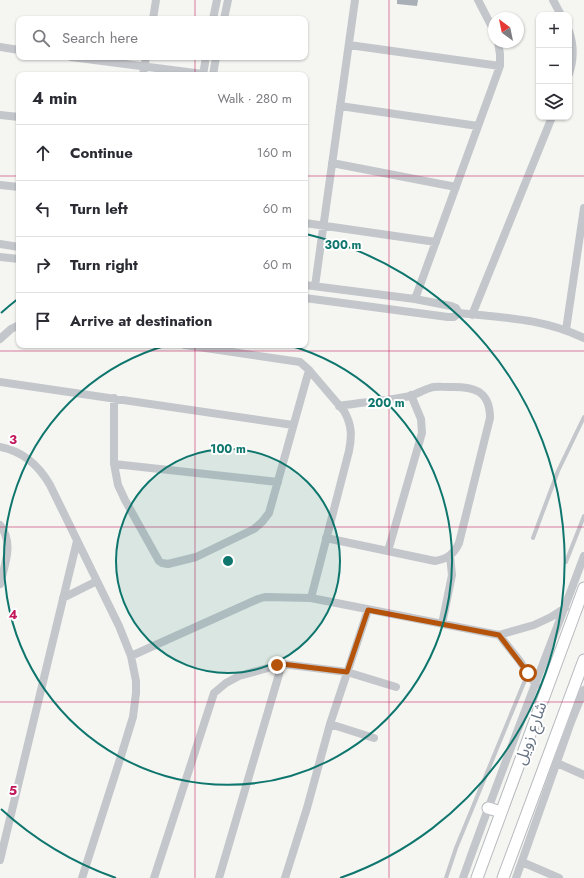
<!DOCTYPE html>
<html lang="en">
<head>
<meta charset="utf-8">
<style>
	body { margin:0; font-family:Jost,"Noto Sans Arabic",sans-serif; background:#f7f7f7; color:#2b2b33 }
	.controls { position:absolute; right:12px; top:12px; display:grid; overflow:hidden; border-radius:8px; box-shadow:0 1px 3px #0004 }
	.controls button { width:36px; height:36px; display:grid; place-items:center; padding:0; border:0; border-bottom:1px solid #e1e1e2; background:#fff; color:#2b2b33; font:20px sans-serif }
	.compass { position:absolute; left:488px; top:12px; width:36px; height:36px; border-radius:50%; background:#fff; box-shadow:0 1px 3px #0004; rotate:327deg }
	.stop { position:absolute; width:12px; height:12px; margin:-9px; border:3px solid #b45309; border-radius:50%; background:#fff }
	.stop.end { background:#b45309; border-color:#fff; box-shadow:0 1px 4px #0008 }
	.list { margin:0; padding:0; list-style:none }
	h2 { display:flex; justify-content:space-between; align-items:center; height:52px; margin:0; padding:0 16px; font-size:17px }
	h2 small { font-size:13px; font-weight:400; color:#7c7c81 }
	.list li { display:grid; grid-template-columns:26px 1fr auto; gap:12px; align-items:center; box-sizing:border-box; height:56px; padding:0 16px; border-top:1px solid #e1e1e2 }
	.list b { display:block; font-size:15px; white-space:nowrap }
	.list em { font-size:13px; font-style:normal; color:#7c7c81 }
	.icon { flex:none; width:22px; height:22px; fill:none; stroke:currentColor; stroke-width:2; stroke-linecap:round; stroke-linejoin:round }
	.map { position:relative; flex:none; width:584px; height:878px; overflow:hidden }
	.search { position:absolute; background:#fff; box-shadow:0 1px 3px #0004; left:16px; top:16px; width:292px; height:44px; display:flex; align-items:center; gap:10px; box-sizing:border-box; padding:0 14px; border-radius:8px; color:#7c7c81; font-size:15px }
	.panel { position:absolute; background:#fff; box-shadow:0 1px 3px #0004; left:16px; top:72px; width:292px; height:276px; border-radius:8px }
	.map>svg:first-child { display:block }
</style>
</head>
<body>
<div class="map">
<svg width="584" height="878" viewBox="0 0 584 878">
	<rect width="100%" height="100%" fill="#f5f6f2"/>
	<path fill="#a9afb6" d="M397,0H418L417,6L397,4Z"/>
	<g fill="none" stroke-linecap="round" stroke-linejoin="round">
		<defs>
			<path id="secondary" d="M488,808L501,812
				M477,878L584,588
				M503,878L584,660"/>
		</defs>
		<use href="#secondary" stroke="#b6b9be" stroke-width="13"/>
		<path stroke="#c3c6ca" stroke-width="4" d="M533,538L558,471L584,417
			M566,562L584,516
			M446,878L456,848L528,673"/>
		<path stroke="#c3c6ca" stroke-width="8" d="M478,0L494,31
			M553,0L561,15
			M153,19L156,0
			M213,19L217,0
			M224,19L228,0
			M569,31C574,45 574,59 569,74
			M349,45L500,66
			M0,47L19,50
			M71,57L203,74
			M143,75L146,57
			M203,75L206,57
			M213,75L216,57
			M340,106L478,126
			M0,115L19,117
			M332,163L456,187
			M0,185L19,187
			M305,223L436,242
			M0,244L19,247
			M0,257L19,259
			M305,285L415,299L451,306L456,308L459,313
			M315,286L355,0
			M305,298L448,317H454L459,313C505,318 541,318 584,338
			M415,299L500,66V54L498,42
			M472,315L552,117
			M566,330L584,208
			M0,339L11,329L19,325
			M185,345L300,362L309,370L344,411C352,425 352,436 349,451L311,598
			M0,382L293,425
			M114,398V464L118,485L125,500L159,561L162,563L168,564L196,557L254,529L262,522L269,513L309,370
			M0,447C22,451 39,466 50,485L119,626L131,656L136,681V693L133,717L121,756L82,878
			M114,464L278,482
			M0,525C14,543 5,564 0,584
			M326,538L435,561C447,559 454,554 459,543L490,418C490,390 473,386 448,387C442,387 435,386 430,388C423,390 417,394 410,396C387,401 363,402 339,406
			M388,551L422,433L421,419L411,395
			M63,598L97,581
			M442,624L452,575L450,556
			M499,635L519,660L536,685
			M131,656L258,599L265,597L311,598L499,635L534,625L551,617L565,608
			M330,724L374,738
			M557,763L584,775
			M0,860L77,541
			M522,862L559,878
			M154,878L214,693L226,683L239,676L282,664L347,672L396,687
			M219,878L282,664
			M285,878L307,808L330,724L368,610
			M463,878C501,770 544,663 584,556
			M516,878L571,722L584,690"/>
		<use href="#secondary" stroke="#fff" stroke-width="11"/>
	</g>
	<g fill="none" stroke-linecap="round" stroke-linejoin="round">
		<path stroke="#b45309" stroke-width="5" d="M277,665L282,664L347,672L368,610L499,635L528,673"/>
	</g>
	<path fill="none" stroke="#c2185b" stroke-width="1" stroke-opacity="0.55" d="M195,0V19M389,0V878M195,57V75M0,176H19M305,176H584M195,345V878M0,351H584M0,527H584M0,702H584"/>
	<circle cx="228" cy="561" r="112" fill="#0f766e" fill-opacity=".12"/>
	<g fill="none" stroke="#0f766e" stroke-width="2">
		<circle cx="228" cy="561" r="112"/>
		<path d="M288 345A224 224 0 1 1 168 345"/>
		<path d="M116 878A336 336 0 0 1 1 809M1 313A336 336 0 0 1 19 298M306 234A336 336 0 0 1 340 878"/>
	</g>
	<g text-anchor="middle" stroke-width="4" stroke-linejoin="round" paint-order="stroke">
		<g font-size="16" fill="#657282" stroke="#fff">
			<text transform="translate(530 733) rotate(-70)" y="6">شارع زويل</text>
		</g>
	</g>
	<g font-size="13" text-anchor="middle" font-weight="bold" fill="#c2185b" stroke="#fff" stroke-width="4" stroke-linejoin="round" paint-order="stroke">
		<text x="13" y="444">3</text>
		<text x="13" y="619">4</text>
		<text x="13" y="795">5</text>
	</g>
	<circle cx="228" cy="561" r="6" fill="#0f766e" stroke="#fff" stroke-width="2"/>
	<g font-size="12" text-anchor="middle" font-weight="bold" fill="#0f766e" stroke="#fff" stroke-width="4" stroke-linejoin="round" paint-order="stroke">
		<text x="343" y="249">300 m</text>
		<text x="386" y="407">200 m</text>
		<text x="228" y="453">100 m</text>
	</g>
</svg>
<div class="controls">
<button>+</button>
<button>−</button>
<button><svg class="icon" aria-label="layers" viewBox="0 0 24 24"><path d="M12 4l9 5-9 5-9-5zM3 14l9 5 9-5"/></svg></button>
</div>
<svg class="compass" viewBox="-18 -18 36 36"><path d="M0-13l5 13h-10z" fill="#e53935"/><path d="M0 13l5-13h-10z" fill="#7c7c81"/></svg>
<div class="stop" style="left:528px;top:673px"></div>
<div class="stop end" style="left:277px;top:665px"></div>
<div class="search"><svg class="icon" aria-label="search" viewBox="0 0 24 24"><circle cx="10" cy="10" r="6"/><path d="M15 15l6 6"/></svg>Search here</div>
<section class="panel">
<h2>4 min<small>Walk · 280 m</small></h2>
<ul class="list">
<li><svg class="icon" aria-label="ahead" viewBox="0 0 24 24"><path d="M12 20V5M6 11l6-6 6 6"/></svg><div><b>Continue</b></div><em>160 m</em></li>
<li><svg class="icon" aria-label="left" viewBox="0 0 24 24"><path d="M17 20v-9H6M10 6l-5 5 5 5"/></svg><div><b>Turn left</b></div><em>60 m</em></li>
<li><svg class="icon" aria-label="right" viewBox="0 0 24 24"><path d="M7 20v-9h11M14 6l5 5-5 5"/></svg><div><b>Turn right</b></div><em>60 m</em></li>
<li><svg class="icon" aria-label="arrive" viewBox="0 0 24 24"><path d="M6 21V4h12l-3 4 3 4H6"/></svg><div><b>Arrive at destination</b></div></li>
</ul>
</section>
</div>
</body>
</html>
